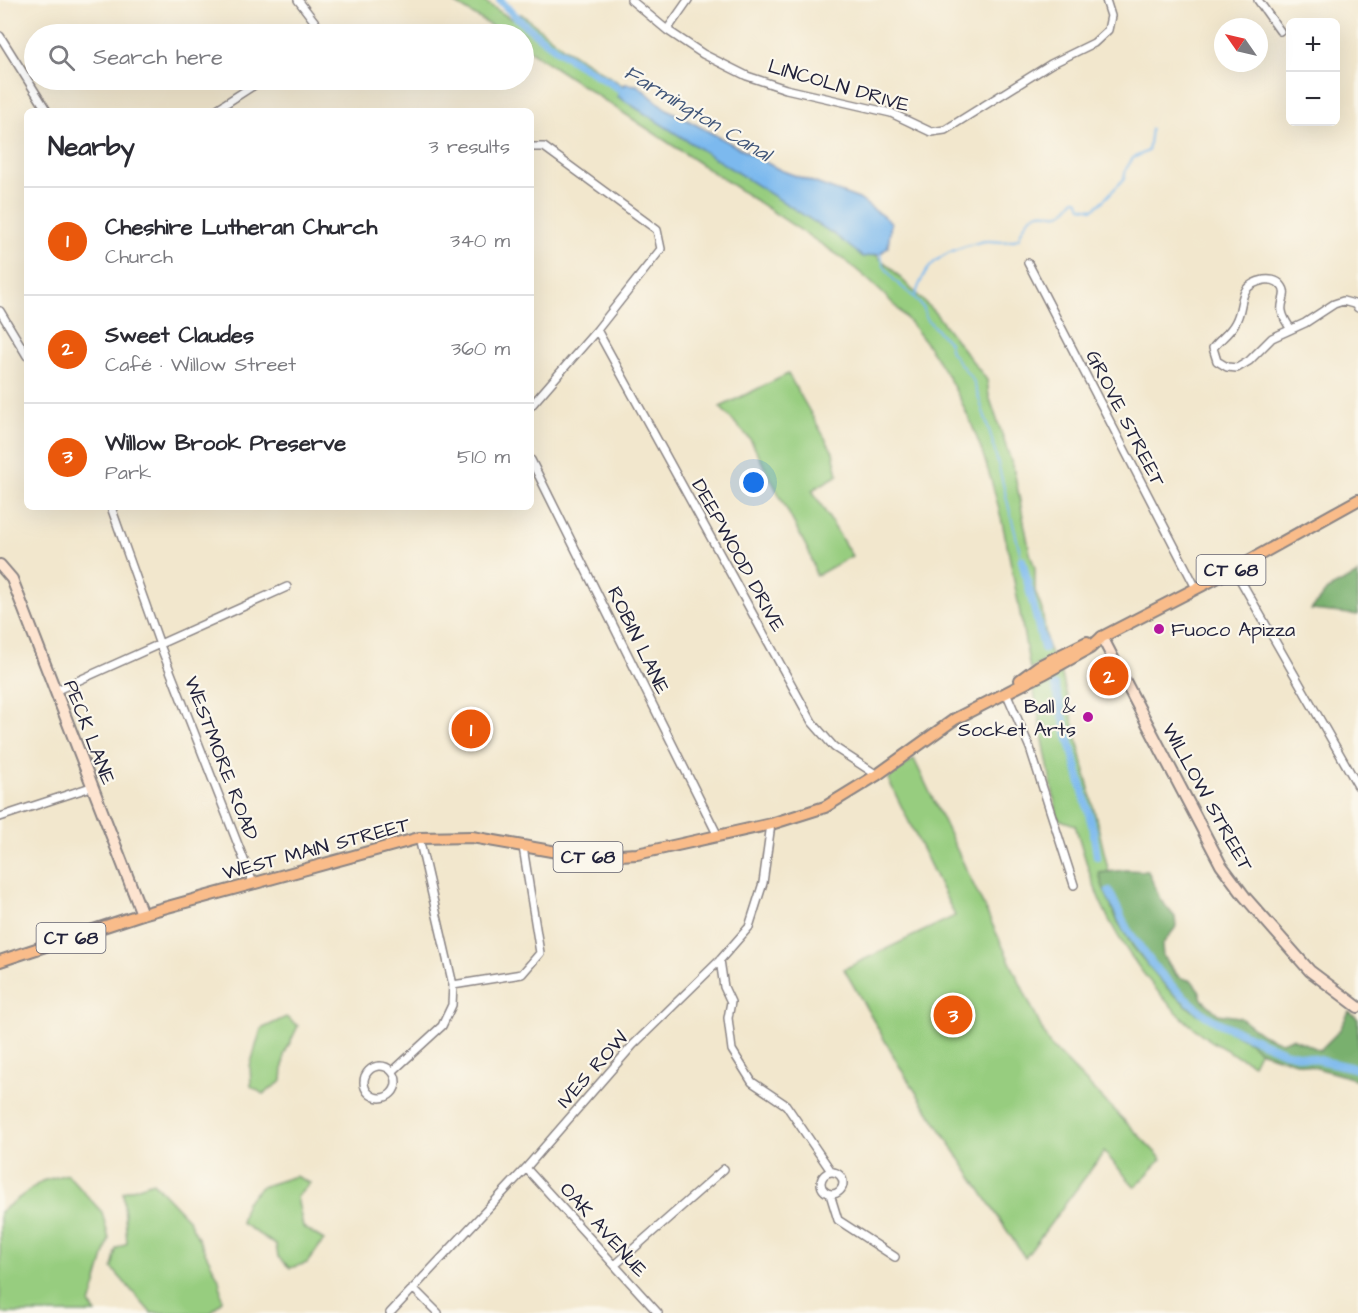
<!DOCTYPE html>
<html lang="en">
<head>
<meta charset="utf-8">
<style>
	body { margin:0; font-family:"Architects Daughter",sans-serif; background:#f7f7f7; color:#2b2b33 }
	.controls { position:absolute; right:18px; top:18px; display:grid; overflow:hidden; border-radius:9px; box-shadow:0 6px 24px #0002 }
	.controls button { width:54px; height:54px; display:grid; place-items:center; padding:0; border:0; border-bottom:2px solid #e1e1e2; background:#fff; color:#2b2b33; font:30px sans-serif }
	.compass { position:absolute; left:1214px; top:18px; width:54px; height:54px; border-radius:50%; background:#fff; box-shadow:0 6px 24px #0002; rotate:304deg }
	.you { position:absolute; left:754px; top:483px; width:21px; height:21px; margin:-15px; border:4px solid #fff; border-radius:50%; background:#1a73e8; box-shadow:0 0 0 9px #1a73e833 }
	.badge { display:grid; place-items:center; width:39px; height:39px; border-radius:50%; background:#ea580c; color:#fff; font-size:20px; font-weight:700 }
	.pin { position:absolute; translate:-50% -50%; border:3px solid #fff; box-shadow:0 2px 6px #0006 }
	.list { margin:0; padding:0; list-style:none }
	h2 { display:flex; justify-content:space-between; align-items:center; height:78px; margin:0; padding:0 24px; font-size:26px }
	h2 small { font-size:20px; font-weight:400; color:#7c7c81 }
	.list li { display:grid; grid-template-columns:39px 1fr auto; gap:18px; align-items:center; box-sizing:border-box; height:108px; padding:0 24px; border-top:2px solid #e1e1e2 }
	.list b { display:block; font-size:22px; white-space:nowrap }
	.list p { margin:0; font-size:20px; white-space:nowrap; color:#7c7c81 }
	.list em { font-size:20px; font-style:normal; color:#7c7c81 }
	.icon { flex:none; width:33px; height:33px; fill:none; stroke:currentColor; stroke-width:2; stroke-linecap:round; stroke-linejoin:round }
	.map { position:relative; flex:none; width:1358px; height:1313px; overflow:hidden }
	.search { position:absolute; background:#fff; box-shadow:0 6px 24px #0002; left:24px; top:24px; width:510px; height:66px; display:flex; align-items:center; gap:15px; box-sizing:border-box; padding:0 21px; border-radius:33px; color:#7c7c81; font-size:22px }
	.panel { position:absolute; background:#fff; box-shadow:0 6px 24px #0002; left:24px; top:108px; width:510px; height:402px; border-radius:9px }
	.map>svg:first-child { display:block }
</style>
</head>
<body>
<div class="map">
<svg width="1358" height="1313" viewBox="0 0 1358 1313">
	<rect width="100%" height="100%" fill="#fbf7ec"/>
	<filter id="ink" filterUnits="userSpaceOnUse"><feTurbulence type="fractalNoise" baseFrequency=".0167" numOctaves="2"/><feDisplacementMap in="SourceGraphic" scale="12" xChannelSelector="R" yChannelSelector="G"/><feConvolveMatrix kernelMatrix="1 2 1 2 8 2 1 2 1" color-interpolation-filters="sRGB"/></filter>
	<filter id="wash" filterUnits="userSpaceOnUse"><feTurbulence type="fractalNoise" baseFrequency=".008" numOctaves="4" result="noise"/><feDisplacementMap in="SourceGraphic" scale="24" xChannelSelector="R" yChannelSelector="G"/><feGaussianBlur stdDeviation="1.35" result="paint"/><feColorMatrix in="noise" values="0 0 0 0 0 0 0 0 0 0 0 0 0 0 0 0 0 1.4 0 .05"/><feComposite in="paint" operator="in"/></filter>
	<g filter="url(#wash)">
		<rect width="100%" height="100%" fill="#f2e7cd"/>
		<path fill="#97cd7f" stroke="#5c785d" stroke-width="1.5" d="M450,0H482L511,19L521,14L564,48L759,172L865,246L890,267L936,314L987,380L989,396L1014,470L1030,553L1035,568V591L1042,610L1047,644L1052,657L1030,669C999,499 986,367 838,255L524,47V34H504Z
			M788,374L833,452L838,475L812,490L852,556L816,576L810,554L750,439L720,407Z
			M1061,671L1109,873L1146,934L1185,985L1221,1022L1265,1040L1253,1064C1232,1053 1211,1043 1194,1028C1159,999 1119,945 1101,903C1090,878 1083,851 1075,825L1058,819L1033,687Z
			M914,759L1049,1044L1162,1159L1135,1187L1104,1152L1025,1258L904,1074L844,969L955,916L888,779Z
			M286,1017L298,1026L284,1055L282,1081L263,1094L251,1086L250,1066L261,1029Z
			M67,1174L102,1212L109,1239L90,1305L96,1313H0V1212L42,1181Z
			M295,1176L310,1183L297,1197L303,1227L324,1240L307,1263L290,1268L278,1257L276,1245L241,1223L246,1202L261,1187Z
			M153,1182L188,1219L219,1279L222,1300L211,1313H151L112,1268L116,1249L127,1243L123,1192Z"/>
		<path fill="#79b06e" stroke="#4e6954" stroke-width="1.5" d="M1358,574V615L1311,610L1327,590Z
			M1125,870L1148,871L1160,899L1175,917L1176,927L1162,945L1163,957L1178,977L1192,981L1199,990L1202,999L1218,1014L1239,1017L1262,1034L1281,1042L1292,1038L1320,1050L1339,1031L1349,1012L1358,1019V1080L1261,1052L1248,1041L1194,1012L1168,989L1133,947L1118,922L1103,887L1099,873Z"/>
		<path fill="#7cb9ee" stroke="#4f6e94" stroke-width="1.5" d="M625,84L637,85L665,108L780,170L859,199L891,222L888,247L880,254L863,257L835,235L617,96Z"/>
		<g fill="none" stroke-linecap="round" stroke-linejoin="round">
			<path stroke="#7cb9ee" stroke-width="2" d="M880,254L884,266L895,281L915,298L924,309L925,317L949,343L951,352L973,380L991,436L1022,560
				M915,297C924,266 938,254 969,245C975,244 981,241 987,241C1000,241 1007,244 1019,238C1023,224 1032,210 1048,213C1053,214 1057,216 1062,213C1067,210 1071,203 1075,199H1078L1081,207L1093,209L1100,204L1124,179L1126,169L1133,158L1148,151L1151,129"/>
			<path stroke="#7cb9ee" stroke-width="8" d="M500,0C536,41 582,66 629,94
				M1022,560L1044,648
				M1055,686L1093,829L1097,856
				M1109,891L1127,929L1154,966L1172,986L1205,1015L1217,1022L1284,1052L1358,1069"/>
		</g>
	</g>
	<g filter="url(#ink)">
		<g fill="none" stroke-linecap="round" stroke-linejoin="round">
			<defs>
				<path id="street" d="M298,0L324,34
					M631,0L667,30L703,54L747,76L786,89L891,113L931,132L945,130L1051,64L1094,43L1108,30L1111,16L1106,0
					M1258,0L1280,31
					M667,30L688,0
					M0,36L47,111
					M214,111L262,80
					M531,147H544L657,230L661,249L597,330L531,406
					M1028,263L1196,588
					M0,311L27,356
					M1290,328C1287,323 1283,318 1282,311C1280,302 1289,294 1281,285C1277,280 1269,279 1264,280C1235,286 1246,305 1235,323C1230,333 1220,339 1213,348L1217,361L1227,367L1237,368L1249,361L1272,338L1305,323L1334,304L1343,301L1354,304L1358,308
					M597,330L812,722L834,747L877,775
					M531,460L718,836
					M111,507L160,645L253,883
					M1234,569L1358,786
					M55,691L287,587
					M1006,692L1030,748L1074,885
					M0,817L91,787
					M720,960L724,987L731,1002L728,1018L732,1050L752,1082L786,1105L831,1171
					M453,985L522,974L540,953L523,847
					M364 1082a16 16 0 1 1 32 0a16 16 0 1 1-32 0Z
					M393,1071L442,1026L452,1005L453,985L419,838
					M526,1168L658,1313
					M821 1183a11 11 0 1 1 22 0a11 11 0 1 1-22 0Z
					M830,1194L838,1220L895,1257
					M615,1265L724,1169
					M413,1288L438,1313
					M390,1313L526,1168L633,1045L720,960L749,927L763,883L771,824"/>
				<path id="secondary" d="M0,565L12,579L142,914
					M1102,637L1221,865L1245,897L1310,971L1358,1007"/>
				<path id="primary" d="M1020,680L1039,666L1087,642
					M0,961L142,914L419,838L472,837L585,857L637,854L771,824L825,807L877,775L955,719L1043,674L1090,648L1102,637L1234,569L1358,500"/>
			</defs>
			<use href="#street" stroke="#8a8484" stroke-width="10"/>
			<use href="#secondary" stroke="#8a8484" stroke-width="14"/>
			<use href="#primary" stroke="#8a8484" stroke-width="14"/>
			<use href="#street" stroke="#fff" stroke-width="7"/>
			<use href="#secondary" stroke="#fde4d0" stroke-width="10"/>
			<use href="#primary" stroke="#f9bc8a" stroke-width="10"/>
		</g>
	</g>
	<g fill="#b5179e" stroke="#fbf7ec" stroke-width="2">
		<circle cx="1159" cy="629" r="6"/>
		<circle cx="1088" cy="717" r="6"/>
	</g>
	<g text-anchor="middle" stroke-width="4.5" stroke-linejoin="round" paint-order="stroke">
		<g fill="#fbf7ec" stroke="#636270" stroke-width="1.5">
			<rect x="1196.5" y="555" width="69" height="30" rx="4.5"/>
			<rect x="553.5" y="842" width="69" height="30" rx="4.5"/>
			<rect x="36.5" y="923" width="69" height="30" rx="4.5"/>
		</g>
		<g font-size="18" font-weight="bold" fill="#22223b">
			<text x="1231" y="576">CT 68</text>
			<text x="588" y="863">CT 68</text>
			<text x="71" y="944">CT 68</text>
		</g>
		<g font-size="20" fill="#22223b" stroke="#fbf7ec">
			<text transform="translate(839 85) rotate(16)" y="7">LINCOLN DRIVE</text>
			<text transform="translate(1126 418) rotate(63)" y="7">GROVE STREET</text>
			<text transform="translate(739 555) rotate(61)" y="7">DEEPWOOD DRIVE</text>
			<text transform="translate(639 640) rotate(64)" y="7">ROBIN LANE</text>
			<text transform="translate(90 732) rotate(69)" y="7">PECK LANE</text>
			<text transform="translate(222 758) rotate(69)" y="7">WESTMORE ROAD</text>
			<text transform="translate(1208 797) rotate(61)" y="7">WILLOW STREET</text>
			<text transform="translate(316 848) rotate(-15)" y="7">WEST MAIN STREET</text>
			<text transform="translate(592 1069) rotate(-48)" y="7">IVES ROW</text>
			<text transform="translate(604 1229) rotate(48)" y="7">OAK AVENUE</text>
		</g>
		<g font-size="20" fill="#22223b" stroke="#fbf7ec" text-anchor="start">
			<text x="1171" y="636">Fuoco Apizza</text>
			<text x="1076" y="713" text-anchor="end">Ball &amp;<tspan x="1076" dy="23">Socket Arts</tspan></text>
		</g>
		<g font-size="21" font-style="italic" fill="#42577a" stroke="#fbf7ec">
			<text transform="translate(698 113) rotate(31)" y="7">Farmington Canal</text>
		</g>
	</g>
</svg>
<div class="controls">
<button>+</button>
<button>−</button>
</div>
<svg class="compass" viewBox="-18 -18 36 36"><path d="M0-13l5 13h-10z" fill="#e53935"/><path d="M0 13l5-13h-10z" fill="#7c7c81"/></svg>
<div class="you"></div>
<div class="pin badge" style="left:471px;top:729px">1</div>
<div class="pin badge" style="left:1109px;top:676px">2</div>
<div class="pin badge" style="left:953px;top:1015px">3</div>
<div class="search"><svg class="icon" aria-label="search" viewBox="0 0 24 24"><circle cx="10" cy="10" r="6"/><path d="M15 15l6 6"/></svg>Search here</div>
<section class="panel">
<h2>Nearby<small>3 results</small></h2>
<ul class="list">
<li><span class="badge">1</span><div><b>Cheshire Lutheran Church</b><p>Church</p></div><em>340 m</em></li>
<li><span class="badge">2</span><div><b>Sweet Claudes</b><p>Café · Willow Street</p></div><em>360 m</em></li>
<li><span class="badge">3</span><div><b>Willow Brook Preserve</b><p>Park</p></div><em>510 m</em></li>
</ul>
</section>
</div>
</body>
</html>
